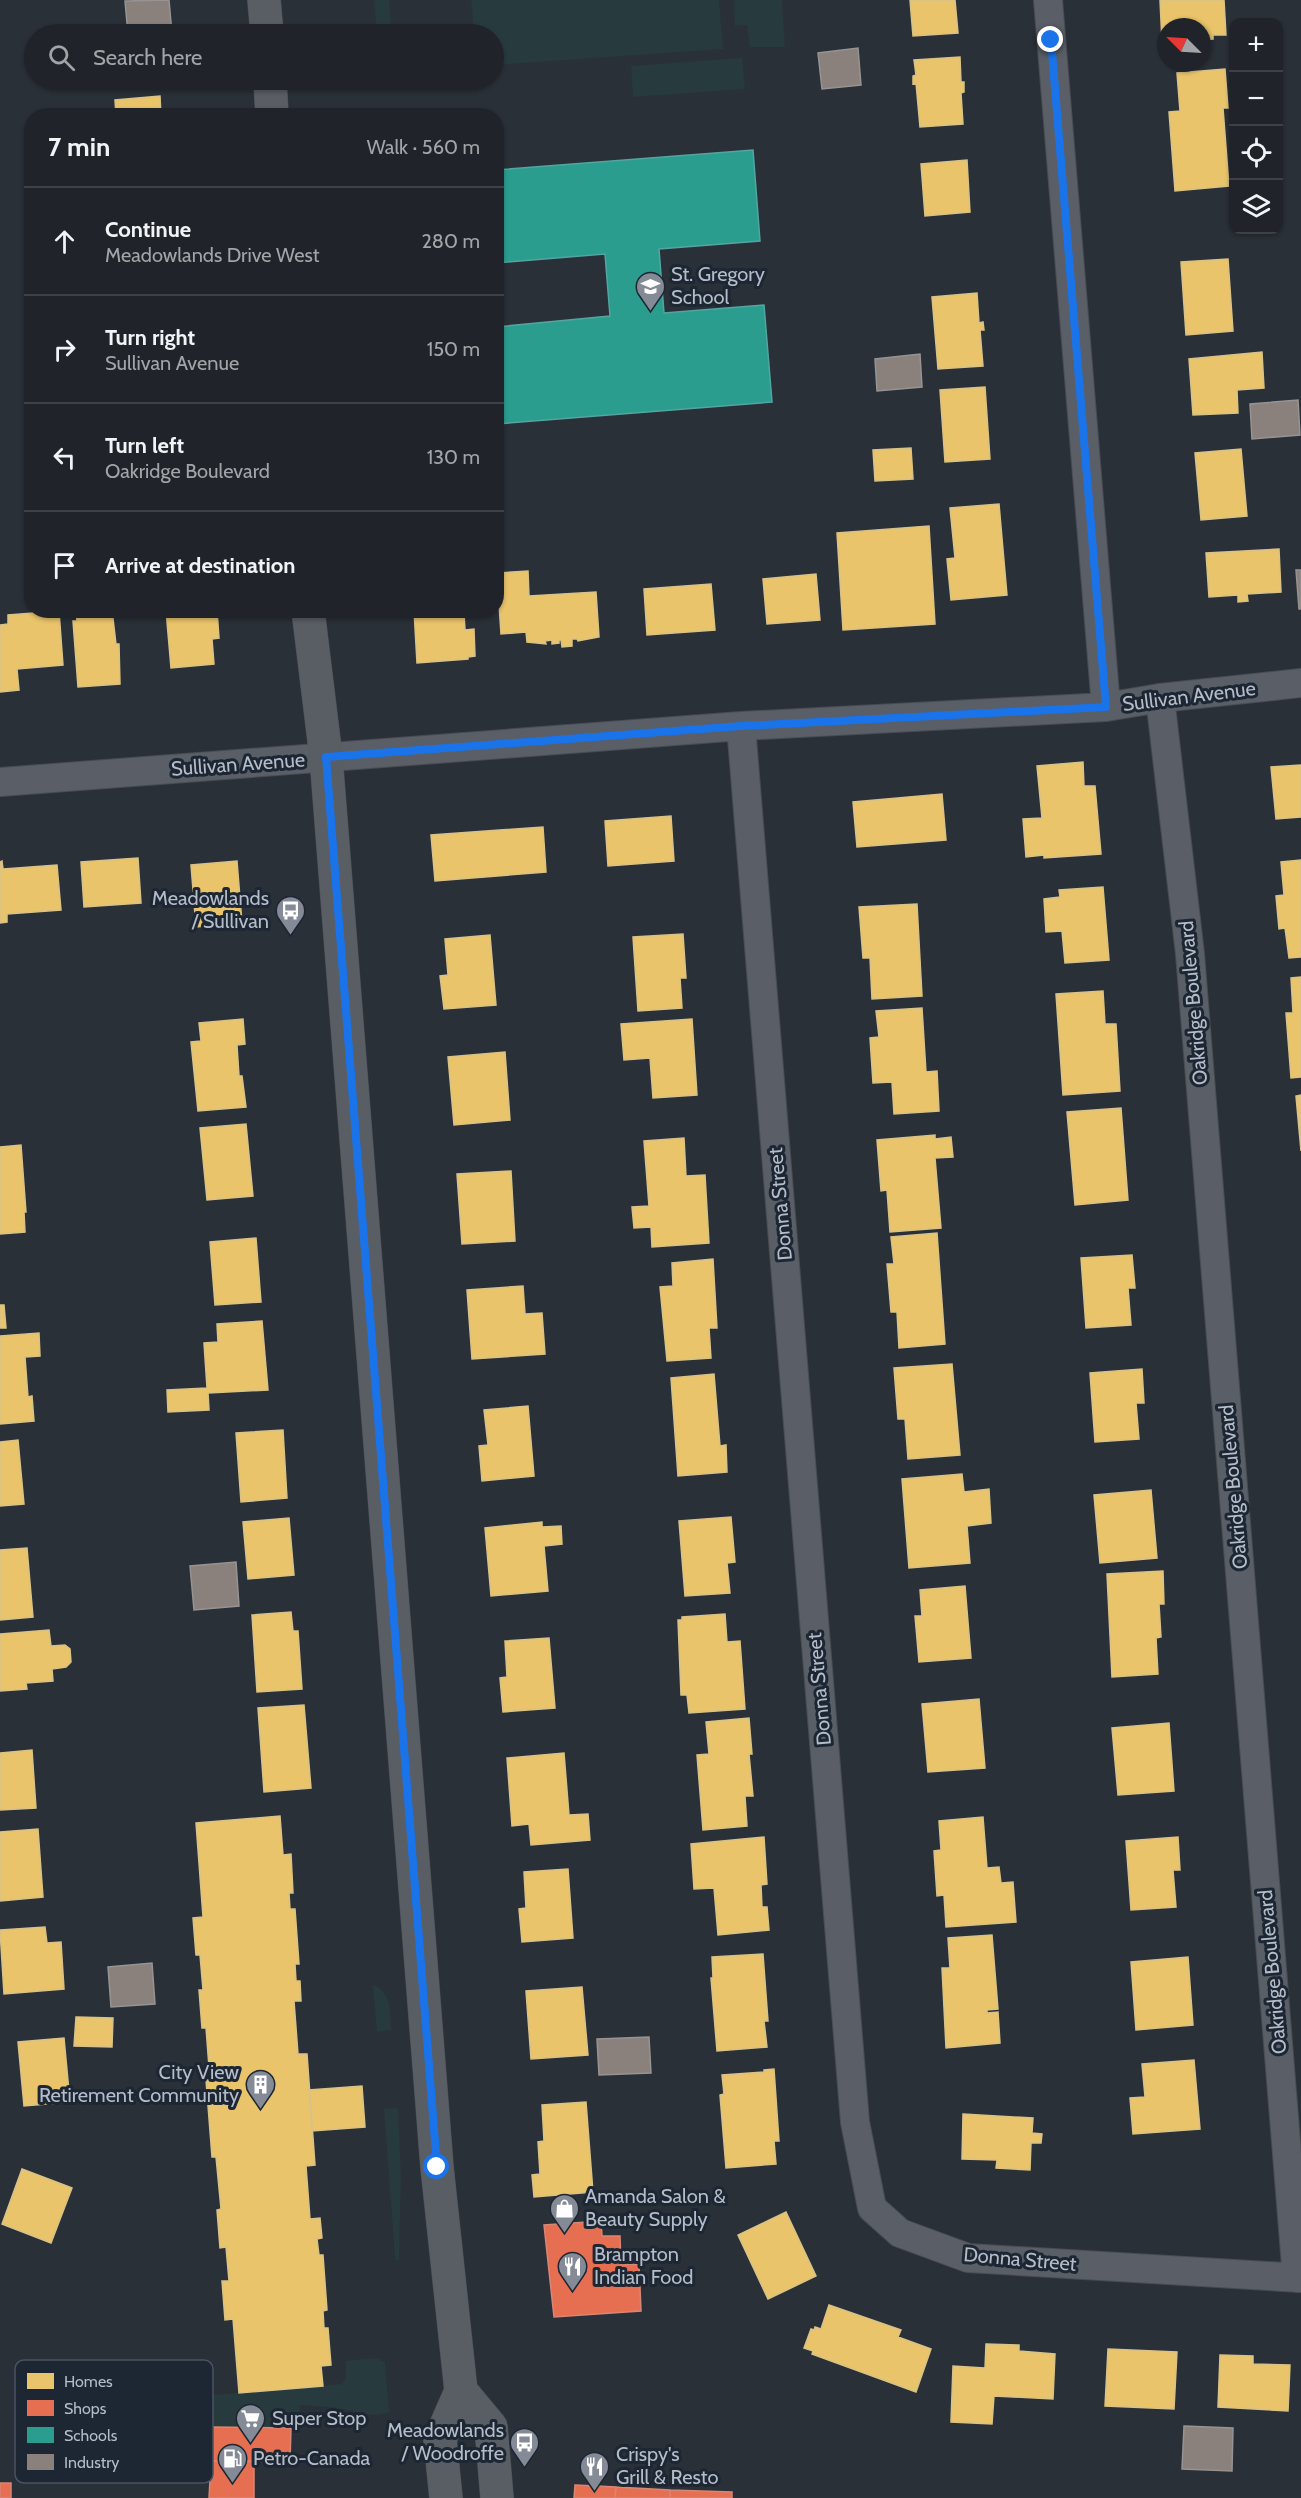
<!DOCTYPE html>
<html lang="en">
<head>
<meta charset="utf-8">
<style>
	body { margin:0; font-family:Cabin,sans-serif; background:#2d3036; color:#f1f3f6 }
	.controls { position:absolute; right:18px; top:18px; display:grid; overflow:hidden; border-radius:12px; box-shadow:0 2px 4px #0004 }
	.controls button { width:54px; height:54px; display:grid; place-items:center; padding:0; border:0; border-bottom:2px solid #3d4147; background:#20242a; color:#f1f3f6; font:30px sans-serif }
	.compass { position:absolute; left:1157px; top:18px; width:54px; height:54px; border-radius:50%; background:#20242a; box-shadow:0 2px 4px #0004; rotate:294deg }
	.stop { position:absolute; width:18px; height:18px; margin:-14px; border:4px solid #1a73e8; border-radius:50%; background:#fff }
	.stop.end { background:#1a73e8; border-color:#fff; box-shadow:0 2px 6px #0008 }
	.list { margin:0; padding:0; list-style:none }
	h2 { display:flex; justify-content:space-between; align-items:center; height:78px; margin:0; padding:0 24px; font-size:26px }
	h2 small { font-size:20px; font-weight:400; color:#a2a4a8 }
	.list li { display:grid; grid-template-columns:39px 1fr auto; gap:18px; align-items:center; box-sizing:border-box; height:108px; padding:0 24px; border-top:2px solid #3d4147 }
	.list b { display:block; font-size:22px; white-space:nowrap }
	.list p { margin:0; font-size:20px; white-space:nowrap; color:#a2a4a8 }
	.list em { font-size:20px; font-style:normal; color:#a2a4a8 }
	.icon { flex:none; width:33px; height:33px; fill:none; stroke:currentColor; stroke-width:2; stroke-linecap:round; stroke-linejoin:round }
	.map { position:relative; flex:none; width:1301px; height:2498px; overflow:hidden }
	.search { position:absolute; background:#20242a; box-shadow:0 2px 4px #0004; left:24px; top:24px; width:480px; height:66px; display:flex; align-items:center; gap:15px; box-sizing:border-box; padding:0 21px; border-radius:33px; color:#a2a4a8; font-size:22px }
	.panel { position:absolute; background:#20242a; box-shadow:0 2px 4px #0004; left:24px; top:108px; width:480px; height:510px; border-radius:24px }
	.map>svg:first-child { display:block }
</style>
</head>
<body>
<div class="map">
<svg width="1301" height="2498" viewBox="0 0 1301 2498">
	<rect width="100%" height="100%" fill="#2a3038"/>
	<path fill="#273a3e" d="M374,0H389L391,26L377,33Z
		M471,0H719L723,49L494,65V34H472L473,19Z
		M734,0H782L785,47H750L747,25L735,26Z
		M742,58L745,89L633,97L631,66Z
		M373,1985C392,1991 390,2013 391,2030L377,2032Z
		M398,2108L401,2177L399,2260H396L395,2256L384,2109Z
		M375,2358L385,2362L389,2412C373,2418 363,2413 347,2410C332,2407 315,2406 300,2405L297,2428L211,2427L210,2469L50,2464L51,2438L188,2446L189,2397L342,2384L346,2377V2361Z"/>
	<path fill="#e9c46a" stroke="#d9c286" stroke-width="1.5" d="M910,0H955L958,33L913,36Z
		M1160,0H1224L1226,35H1213V39L1202,40V27H1166V42H1162Z
		M960,57L961,82H964V92L961,93L963,124L920,127L916,83L913,84V76L916,75L914,60Z
		M1225,69L1228,108H1223L1229,186L1175,191L1169,112L1180,111L1177,73Z
		M160,96L161,116H116L115,100Z
		M967,160L970,212L925,216L921,164Z
		M1228,259L1233,331L1186,335L1181,262Z
		M977,293L979,323L983,322L984,330H980L983,366L938,369L932,297Z
		M1262,352L1264,388L1237,390L1238,413L1193,415L1189,359Z
		M985,387L990,459L945,462L940,390Z
		M911,448L913,479L875,481L873,450Z
		M1241,449L1247,516L1201,520L1195,453Z
		M999,504L1007,595L951,600L947,559L955,558L950,508Z
		M929,526L935,624L843,630L837,533Z
		M1279,549L1281,592L1247,594L1248,601L1238,602V595L1209,597L1206,553Z
		M528,571L529,596L596,592L599,637L578,641L577,639H572V646L562,647L561,640H559V643L552,644V640L545,641L546,644L527,642L526,632L501,634L497,573Z
		M816,574L820,620L767,624L763,579Z
		M711,584L715,630L647,635L644,589Z
		M76,610H112L116,644H119L120,684L78,687L73,621H77Z
		M166,610H217L219,638L212,639L214,664L171,668Z
		M414,610H478L464,613L465,630L474,629L475,656L468,657V659L417,663Z
		M59,611L63,665L17,669L19,690L0,692V625L8,624V615Z
		M1083,762L1084,786H1095L1101,854L1044,858V855L1026,857L1023,819L1042,818L1037,766Z
		M1301,765V817L1276,819L1271,767Z
		M942,794L946,840L857,847L853,802Z
		M671,816L674,861L608,866L605,821Z
		M543,827L546,872L435,881L431,835Z
		M138,858L141,903L84,907L81,862Z
		M1301,860V957L1289,958L1285,928L1279,929L1276,896L1284,895L1281,862Z
		M2,861L3,869L57,865L61,910L7,914V922L0,923V862Z
		M237,861L242,923L196,927L191,865Z
		M1103,887L1109,960L1065,963L1062,931L1046,932L1044,899L1060,897L1059,890Z
		M917,904L922,996L872,999L870,958H863L859,907Z
		M683,934L686,978H680L682,1008L638,1011L633,937Z
		M490,935L496,1005L444,1009L440,976L448,975L445,939Z
		M1301,977V1077L1291,1078L1286,1013H1293L1291,978Z
		M1103,991L1105,1024H1116L1120,1091L1063,1095L1056,994Z
		M922,1008L926,1072L937,1071L939,1111L894,1114L892,1082L873,1083L870,1038L879,1037L876,1011Z
		M243,1019L245,1044L237,1045L239,1076H242L246,1107L198,1111L191,1042L201,1041L199,1023Z
		M692,1019L697,1095L653,1098L650,1058L624,1060L621,1024Z
		M505,1052L510,1120L454,1125L448,1057Z
		M1301,1095V1151L1296,1096Z
		M1121,1108L1128,1200L1075,1205L1067,1112Z
		M246,1124L253,1196L207,1200L200,1128Z
		M935,1135V1139L951,1137L953,1157L935,1158L941,1228L890,1232L887,1190L881,1191L877,1140Z
		M684,1138L686,1176L705,1175L709,1243L652,1247L651,1227L634,1228L632,1207L649,1206L644,1141Z
		M21,1145L26,1212H24L25,1232L0,1234V1147Z
		M511,1171L515,1241L462,1244L457,1174Z
		M937,1233L945,1344L899,1348L897,1312H891L887,1264H894L891,1237Z
		M256,1238L261,1302L215,1305L210,1242Z
		M1132,1255L1135,1288H1128L1131,1325L1086,1328L1081,1258Z
		M713,1259L717,1328H709L711,1358L667,1361L660,1287L673,1286L672,1263Z
		M523,1286L525,1314L542,1313L545,1354L472,1359L467,1290Z
		M0,1305H4L6,1328H0Z
		M262,1321L268,1390L208,1393L209,1410L168,1412L167,1390L207,1388L204,1343L218,1342L217,1324Z
		M39,1333L40,1356L25,1357L28,1397L32,1396L34,1421L0,1424V1336Z
		M952,1364L960,1455L908,1459L905,1419H898L894,1368Z
		M1142,1369L1144,1403H1136L1139,1439L1095,1442L1090,1373Z
		M714,1374L720,1446L726,1445L727,1472L678,1476L671,1378Z
		M528,1406L534,1476L482,1481L479,1446L488,1445L484,1410Z
		M283,1430L287,1498L241,1502L236,1433Z
		M18,1440L24,1504L0,1506V1442Z
		M962,1474L964,1492L989,1489L991,1523L967,1526L970,1563L909,1568L902,1479Z
		M1151,1490L1157,1558L1100,1563L1094,1495Z
		M731,1517L735,1562L727,1563L730,1593L685,1596L679,1521Z
		M289,1518L294,1575L248,1579L243,1522Z
		M542,1522V1527L561,1526L562,1544L544,1546L548,1591L491,1596L485,1528Z
		M27,1548L33,1617L0,1620V1550Z
		M1163,1571L1164,1604H1159L1161,1637L1156,1638L1158,1674L1112,1677L1107,1574Z
		M965,1586L971,1658L919,1662L915,1616H922L920,1590Z
		M291,1612L293,1631H298L302,1689L257,1692L252,1615Z
		M725,1614L727,1642L740,1641L745,1709L689,1713L687,1695H681L678,1620H682V1617Z
		M49,1630L51,1646L65,1645L70,1649L71,1662L66,1667L52,1669L53,1681L26,1683L27,1689L0,1691V1634Z
		M549,1638L555,1708L503,1712L500,1678L507,1677L505,1641Z
		M979,1699L985,1768L928,1772L922,1704Z
		M304,1705L311,1788L264,1792L258,1708Z
		M749,1718L752,1754H749L753,1796H745L747,1826L703,1830L697,1755L709,1754L706,1722Z
		M1169,1723L1174,1791L1118,1795L1112,1728Z
		M32,1750L36,1808L0,1810V1753Z
		M564,1753L569,1815L588,1814L590,1840L531,1845L529,1824L512,1826L507,1758Z
		M280,1816L283,1855L291,1854L293,1893H289L290,1909H295L299,1964H295L296,1981H300L301,2001H294L298,2054H307L315,2165L306,2166L310,2219L320,2218L322,2238L317,2239L319,2255H323L327,2310L323,2311L324,2328H328L331,2365L321,2366L323,2386L239,2393L233,2319L225,2320L222,2281H229L226,2247L220,2248L217,2210L221,2209L216,2157H212L206,2080H210L206,2028H202L199,1990H203L200,1955H196L193,1918L203,1917L196,1823Z
		M983,1817L987,1868L999,1867L1001,1883L1013,1882L1016,1922L946,1927L944,1895L937,1896L934,1851L941,1850L939,1821Z
		M38,1829L43,1897L0,1901V1832Z
		M764,1837L767,1884L761,1885L762,1907H767L769,1930L718,1935L714,1888L694,1889L691,1844Z
		M1178,1837L1180,1870H1173L1176,1907L1131,1910L1126,1841Z
		M568,1869L573,1938L522,1942L519,1909L526,1908L524,1872Z
		M45,1927L47,1943L61,1942L64,1989L4,1994L0,1930Z
		M992,1935L998,2009L987,2010V2013L998,2012L1000,2043L946,2048L942,1968H950L948,1938Z
		M763,1954L768,2021H764L767,2047L717,2051L711,1978H713L712,1957Z
		M1188,1957L1193,2025L1136,2030L1131,1962Z
		M582,1987L588,2055L531,2059L526,1991Z
		M76,2017L113,2018L112,2047L74,2046Z
		M64,2038L70,2102L24,2106L18,2042Z
		M1194,2060L1200,2129L1133,2134L1130,2098L1145,2097L1142,2064Z
		M774,2069L779,2141H774L776,2164L726,2168L720,2095L724,2094L722,2075L764,2072V2070Z
		M362,2086L365,2127L312,2131L309,2090Z
		M586,2102L593,2192L534,2197L532,2175L540,2174L538,2142L544,2141L542,2105Z
		M963,2114L1033,2118L1032,2133L1042,2134L1041,2143H1031L1030,2170L996,2168L997,2160L962,2159Z
		M22,2169L72,2188L51,2243L2,2224Z
		M786,2212L816,2276L768,2299L738,2235Z
		M829,2305L901,2330L898,2337L931,2349L916,2392L812,2354L813,2351L804,2348L811,2329L814,2330L815,2327L821,2329Z
		M986,2344L1019,2345V2351L1055,2354L1053,2399L994,2396L992,2424L951,2422L953,2366L985,2368Z
		M1108,2349L1177,2352L1174,2409L1105,2406Z
		M1220,2355L1253,2356V2364L1290,2365L1288,2411L1218,2407Z"/>
	<path fill="#e76f51" stroke="#d88675" stroke-width="1.5" d="M601,2221L602,2236H620L621,2265L639,2264L641,2311L554,2317L544,2225Z
		M211,2427L291,2428L290,2462L211,2461Z
		M211,2461H254V2498H209Z
		M0,2483H11V2498H0Z
		M575,2485L616,2487L615,2498H574Z
		M616,2487L670,2490V2498H615Z
		M670,2490L732,2492V2498H670Z"/>
	<path fill="#2a9d8f" stroke="#53a6a0" stroke-width="1.5" d="M753,150L760,241L659,249L664,313L764,305L772,402L496,424V327L610,316L605,254L496,263V170Z"/>
	<path fill="#8a817c" stroke="#979393" stroke-width="1.5" d="M169,0L172,34H128L125,1Z
		M858,48L861,85L822,89L818,53Z
		M920,354L922,387L877,391L875,359Z
		M1298,400L1300,435L1252,439L1250,404Z
		M1296,570H1301V609H1299Z
		M236,1562L239,1606L194,1610L190,1566Z
		M152,1963L155,2004L111,2007L108,1967Z
		M649,2037L651,2073L599,2075L597,2039Z
		M1184,2426L1233,2428L1232,2471L1182,2469Z"/>
	<g fill="none" stroke-linecap="round" stroke-linejoin="round">
		<defs>
			<path id="minor" d="M1048,0L1106,707
				M1160,698L1190,954L1297,2278
				M741,726L855,2122L872,2208L900,2233L968,2258L1301,2278
				M0,782L741,726L1106,707L1160,698L1301,683"/>
			<path id="secondary" d="M264,0L267,34
				M270,80L272,116
				M308,610L326,757L437,2167L461,2391L440,2439L446,2498
				M461,2391L491,2427L497,2498"/>
		</defs>
		<use href="#minor" stroke="#484c53" stroke-width="30"/>
		<use href="#secondary" stroke="#484c53" stroke-width="34"/>
		<use href="#minor" stroke="#5a5e66" stroke-width="28"/>
		<use href="#secondary" stroke="#595d64" stroke-width="33"/>
	</g>
	<g fill="none" stroke-linecap="round" stroke-linejoin="round">
		<path stroke="#1a73e8" stroke-width="8" d="M437,2167L326,757L741,726L1106,707L1051,40"/>
	</g>
	<defs>
		<symbol id="school-pin" viewBox="-11 -11 22 30"><path d="M0 17L-7.5 6A9.5 9.5 0 1 1 7.5 6Z" fill="#848b96" stroke="#1d2633"/><path d="M0-5L7-2L0 1L-7-2ZM-4 1L0 2.5L4 1V4Q0 6-4 4Z" fill="#fff"/></symbol>
		<symbol id="bus-pin" viewBox="-11 -11 22 30"><path d="M0 17L-7.5 6A9.5 9.5 0 1 1 7.5 6Z" fill="#848b96" stroke="#1d2633"/><path d="M-5-6H5V4H4V6H2V4H-2V6H-4V4H-5ZM-3.5-4V0h7V-4ZM-3.5 1.2v1.5H-2V1.2ZM2 1.2v1.5H3.5V1.2Z" fill="#fff"/></symbol>
		<symbol id="building-pin" viewBox="-11 -11 22 30"><path d="M0 17L-7.5 6A9.5 9.5 0 1 1 7.5 6Z" fill="#848b96" stroke="#1d2633"/><path d="M-4-6H4V6H1V3H-1V6H-4ZM-2.5-4.3h1.7v1.8h-1.7ZM.8-4.3h1.7v1.8H.8ZM-2.5-1h1.7V.8h-1.7ZM.8-1h1.7V.8H.8Z" fill="#fff"/></symbol>
		<symbol id="shop-pin" viewBox="-11 -11 22 30"><path d="M0 17L-7.5 6A9.5 9.5 0 1 1 7.5 6Z" fill="#848b96" stroke="#1d2633"/><path d="M-5-2.5h2.3a2.7 3.5 0 0 1 5.4 0H5L5.5 6h-11ZM-1.5-2.5h3a1.5 2.3 0 0 0-3 0Z" fill="#fff"/></symbol>
		<symbol id="restaurant-pin" viewBox="-11 -11 22 30"><path d="M0 17L-7.5 6A9.5 9.5 0 1 1 7.5 6Z" fill="#848b96" stroke="#1d2633"/><path d="M-5-6h1v4h1v-4h1v4h1v-4h1v5L-1.5 .5V6h-2V.5L-5-1ZM5-6V6H3V1.5H1.5Q1.5-4 5-6Z" fill="#fff"/></symbol>
		<symbol id="supermarket-pin" viewBox="-11 -11 22 30"><path d="M0 17L-7.5 6A9.5 9.5 0 1 1 7.5 6Z" fill="#848b96" stroke="#1d2633"/><path d="M-6-5.5h2.5l.6 2H6L4.5 2H-2.5L-4.4-4H-6ZM-1.5 3.2a1.3 1.3 0 1 0 .1 0ZM3 3.2a1.3 1.3 0 1 0 .1 0Z" fill="#fff"/></symbol>
		<symbol id="fuel-pin" viewBox="-11 -11 22 30"><path d="M0 17L-7.5 6A9.5 9.5 0 1 1 7.5 6Z" fill="#848b96" stroke="#1d2633"/><path d="M-5.5-6h7V0h2V4h1.3V-2.5L3-4.5l.8-.8L6-3V5H2.5V1h-1V6h-7ZM-4.2-4.7v3.2H.2V-4.7Z" fill="#fff"/></symbol>
	</defs>
	<g fill-rule="evenodd">
		<use href="#school-pin" x="634" y="270" width="33" height="45"/>
		<use href="#bus-pin" x="274" y="894" width="33" height="45"/>
		<use href="#building-pin" x="244" y="2068" width="33" height="45"/>
		<use href="#shop-pin" x="548" y="2192" width="33" height="45"/>
		<use href="#restaurant-pin" x="556" y="2250" width="33" height="45"/>
		<use href="#supermarket-pin" x="234" y="2402" width="33" height="45"/>
		<use href="#bus-pin" x="508" y="2426" width="33" height="45"/>
		<use href="#fuel-pin" x="216" y="2442" width="33" height="45"/>
		<use href="#restaurant-pin" x="578" y="2450" width="33" height="45"/>
	</g>
	<g text-anchor="middle" stroke-width="6" stroke-linejoin="round" paint-order="stroke">
		<g font-size="20" fill="#b4bcc9" stroke="#1d2633" text-anchor="start">
			<text x="671" y="281">St. Gregory<tspan x="671" dy="23">School</tspan></text>
			<text x="269" y="905" text-anchor="end">Meadowlands<tspan x="269" dy="23">/ Sullivan</tspan></text>
			<text x="239" y="2079" text-anchor="end">City View<tspan x="239" dy="23">Retirement Community</tspan></text>
			<text x="585" y="2203">Amanda Salon &amp;<tspan x="585" dy="23">Beauty Supply</tspan></text>
			<text x="594" y="2261">Brampton<tspan x="594" dy="23">Indian Food</tspan></text>
			<text x="272" y="2425">Super Stop</text>
			<text x="504" y="2437" text-anchor="end">Meadowlands<tspan x="504" dy="23">/ Woodroffe</tspan></text>
			<text x="616" y="2461">Crispy's<tspan x="616" dy="23">Grill &amp; Resto</tspan></text>
			<text x="253" y="2465">Petro-Canada</text>
		</g>
		<g font-size="20" fill="#b4bcc9" stroke="#1d2633">
			<text transform="translate(1189 696) rotate(-7)" y="7">Sullivan Avenue</text>
			<text transform="translate(238 764) rotate(-4)" y="7">Sullivan Avenue</text>
			<text transform="translate(1193 1003) rotate(-95)" y="7">Oakridge Boulevard</text>
			<text transform="translate(780 1204) rotate(-95)" y="7">Donna Street</text>
			<text transform="translate(1233 1487) rotate(-95)" y="7">Oakridge Boulevard</text>
			<text transform="translate(819 1689) rotate(-95)" y="7">Donna Street</text>
			<text transform="translate(1272 1972) rotate(-95)" y="7">Oakridge Boulevard</text>
			<text transform="translate(1020 2259) rotate(5)" y="7">Donna Street</text>
		</g>
	</g>
	<rect x="15" y="2360" width="198" height="123" rx="9" fill="#1d2633" stroke="#4a5360" stroke-width="1.5"/>
	<rect x="27" y="2373" width="27" height="16" fill="#e9c46a"/>
	<rect x="27" y="2400" width="27" height="16" fill="#e76f51"/>
	<rect x="27" y="2427" width="27" height="16" fill="#2a9d8f"/>
	<rect x="27" y="2454" width="27" height="16" fill="#8a817c"/>
	<g font-size="16" fill="#b4bcc9">
		<text x="64" y="2387">Homes</text>
		<text x="64" y="2414">Shops</text>
		<text x="64" y="2441">Schools</text>
		<text x="64" y="2468">Industry</text>
	</g>
</svg>
<div class="controls">
<button>+</button>
<button>−</button>
<button><svg class="icon" aria-label="locate" viewBox="0 0 24 24"><circle cx="12" cy="12" r="6"/><path d="M12 2v4M12 18v4M2 12h4M18 12h4"/></svg></button>
<button><svg class="icon" aria-label="layers" viewBox="0 0 24 24"><path d="M12 4l9 5-9 5-9-5zM3 14l9 5 9-5"/></svg></button>
</div>
<svg class="compass" viewBox="-18 -18 36 36"><path d="M0-13l5 13h-10z" fill="#e53935"/><path d="M0 13l5-13h-10z" fill="#a2a4a8"/></svg>
<div class="stop" style="left:437px;top:2167px"></div>
<div class="stop end" style="left:1051px;top:40px"></div>
<div class="search"><svg class="icon" aria-label="search" viewBox="0 0 24 24"><circle cx="10" cy="10" r="6"/><path d="M15 15l6 6"/></svg>Search here</div>
<section class="panel">
<h2>7 min<small>Walk · 560 m</small></h2>
<ul class="list">
<li><svg class="icon" aria-label="ahead" viewBox="0 0 24 24"><path d="M12 20V5M6 11l6-6 6 6"/></svg><div><b>Continue</b><p>Meadowlands Drive West</p></div><em>280 m</em></li>
<li><svg class="icon" aria-label="right" viewBox="0 0 24 24"><path d="M7 20v-9h11M14 6l5 5-5 5"/></svg><div><b>Turn right</b><p>Sullivan Avenue</p></div><em>150 m</em></li>
<li><svg class="icon" aria-label="left" viewBox="0 0 24 24"><path d="M17 20v-9H6M10 6l-5 5 5 5"/></svg><div><b>Turn left</b><p>Oakridge Boulevard</p></div><em>130 m</em></li>
<li><svg class="icon" aria-label="arrive" viewBox="0 0 24 24"><path d="M6 21V4h12l-3 4 3 4H6"/></svg><div><b>Arrive at destination</b></div></li>
</ul>
</section>
</div>
</body>
</html>
